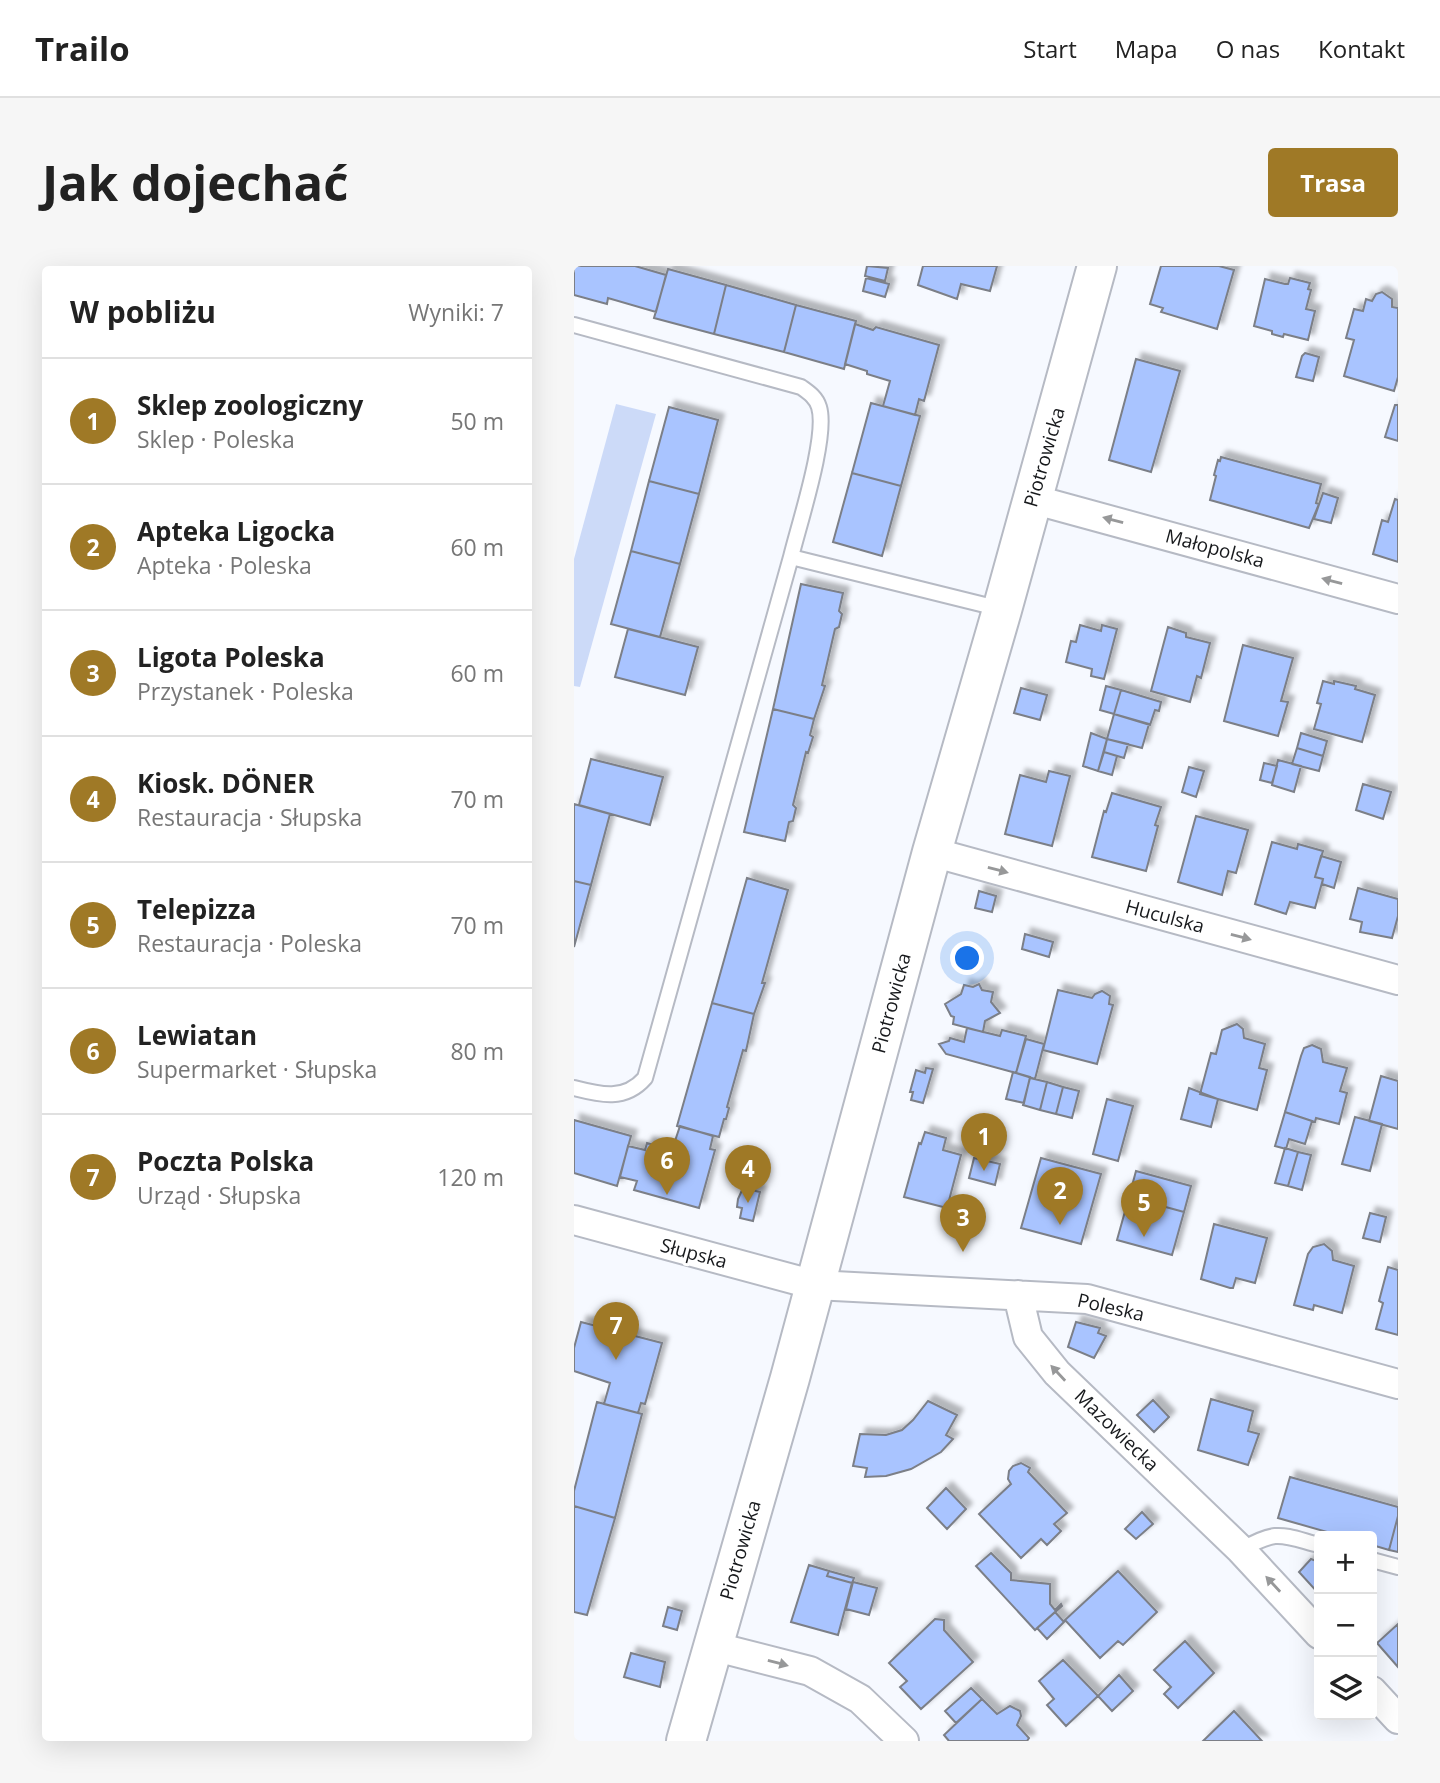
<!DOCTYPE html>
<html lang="pl">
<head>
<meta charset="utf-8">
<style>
	body { margin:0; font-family:"Open Sans",sans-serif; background:#f6f6f6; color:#222 }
	.controls { position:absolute; right:21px; bottom:21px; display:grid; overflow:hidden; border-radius:7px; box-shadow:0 7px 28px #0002 }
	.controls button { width:63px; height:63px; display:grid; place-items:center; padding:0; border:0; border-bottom:2px solid #e0e0e0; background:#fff; color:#222; font:35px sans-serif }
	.you { position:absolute; left:394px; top:693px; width:24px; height:24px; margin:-18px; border:5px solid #fff; border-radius:50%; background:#1a73e8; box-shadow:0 0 0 10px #1a73e833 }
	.badge { display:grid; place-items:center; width:46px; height:46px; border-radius:50%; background:#9f7926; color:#fff; font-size:23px; font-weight:700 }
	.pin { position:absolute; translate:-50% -58px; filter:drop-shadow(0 2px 4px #0008) }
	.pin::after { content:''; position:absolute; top:37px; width:24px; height:21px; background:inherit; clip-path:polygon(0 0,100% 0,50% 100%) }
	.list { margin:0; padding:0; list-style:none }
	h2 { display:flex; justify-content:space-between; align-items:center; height:91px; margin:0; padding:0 28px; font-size:30px }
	h2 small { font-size:23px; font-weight:400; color:#767676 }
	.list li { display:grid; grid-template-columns:46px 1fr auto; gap:21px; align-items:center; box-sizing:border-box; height:126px; padding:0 28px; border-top:2px solid #e0e0e0 }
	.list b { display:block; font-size:26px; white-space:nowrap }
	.list p { margin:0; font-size:23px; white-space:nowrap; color:#767676 }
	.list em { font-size:23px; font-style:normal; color:#767676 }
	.icon { flex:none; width:38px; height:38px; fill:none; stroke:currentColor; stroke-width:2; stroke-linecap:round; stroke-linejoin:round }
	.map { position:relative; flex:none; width:824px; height:1475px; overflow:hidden; border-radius:7px }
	header { display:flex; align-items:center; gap:42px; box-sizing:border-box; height:98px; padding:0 35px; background:#fff; border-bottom:2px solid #e0e0e0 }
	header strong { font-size:33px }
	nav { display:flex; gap:38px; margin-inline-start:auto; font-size:24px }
	.intro { display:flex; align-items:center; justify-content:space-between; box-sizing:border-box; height:168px; padding:0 42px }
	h1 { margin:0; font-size:49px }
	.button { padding:18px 32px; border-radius:7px; background:#9f7926; color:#fff; font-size:24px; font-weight:700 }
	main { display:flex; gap:42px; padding:0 42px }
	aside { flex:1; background:#fff; border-radius:7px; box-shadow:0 7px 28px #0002 }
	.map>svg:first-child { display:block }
</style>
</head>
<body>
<header>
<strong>Trailo</strong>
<nav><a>Start</a><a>Mapa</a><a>O nas</a><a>Kontakt</a></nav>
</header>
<div class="intro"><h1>Jak dojechać</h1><a class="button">Trasa</a></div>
<main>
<aside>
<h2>W pobliżu<small>Wyniki: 7</small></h2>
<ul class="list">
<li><span class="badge">1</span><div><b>Sklep zoologiczny</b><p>Sklep · Poleska</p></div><em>50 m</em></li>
<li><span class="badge">2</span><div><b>Apteka Ligocka</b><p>Apteka · Poleska</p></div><em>60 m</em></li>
<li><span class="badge">3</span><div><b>Ligota Poleska</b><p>Przystanek · Poleska</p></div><em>60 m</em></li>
<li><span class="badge">4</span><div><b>Kiosk. DÖNER</b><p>Restauracja · Słupska</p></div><em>70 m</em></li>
<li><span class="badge">5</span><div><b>Telepizza</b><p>Restauracja · Poleska</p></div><em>70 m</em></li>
<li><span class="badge">6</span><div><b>Lewiatan</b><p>Supermarket · Słupska</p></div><em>80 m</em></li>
<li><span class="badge">7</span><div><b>Poczta Polska</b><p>Urząd · Słupska</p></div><em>120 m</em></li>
</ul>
</aside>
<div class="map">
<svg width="824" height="1475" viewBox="0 0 824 1475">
	<defs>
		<filter id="shadow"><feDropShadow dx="6" dy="-6" stdDeviation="2" flood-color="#0004"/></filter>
	</defs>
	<rect width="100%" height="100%" fill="#f6f9ff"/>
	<path fill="#ccdaf8" d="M42,138L82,148L6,421L0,420V293Z"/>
	<path fill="#a9c4ff" stroke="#7b7f87" stroke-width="2" filter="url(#shadow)" d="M0,0H61L92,9L82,46L34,32L33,38L0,29Z
		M293,0L314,2L311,15L291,10Z
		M349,0H423L416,25L387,18L383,33L344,19Z
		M587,0H645L660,4L643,63L587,46L589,42L576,38Z
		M94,3L152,19L140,68L80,52Z
		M292,12L315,18L311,31L289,25Z
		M716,12L736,17L734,23L737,24L732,43L741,45L734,74L710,68L709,71L698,68V65L680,60L691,13L711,18H714Z
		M152,19L222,39L210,86L140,68Z
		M808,26L818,33V41L824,42V111L820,125L770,110L780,74L772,72L780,43L789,45L792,33L798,35L802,28Z
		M222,39L282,55L270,103L210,86Z
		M281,58L299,64L302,61L365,79L350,135L345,133L341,149L309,140L316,115L293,108V105L271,98Z
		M731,87L745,91L739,115L722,111L728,90Z
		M562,93L606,105L577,206L535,194Z
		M297,137L346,150L327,220L278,207Z
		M821,139H824V175L811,171Z
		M95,141L144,154L125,228L75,215Z
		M647,191L747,218L742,237L745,238L735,262L636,234L642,210L640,209L644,194L646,195Z
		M278,207L327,220L308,290L259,276Z
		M75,215L125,228L106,298L57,285Z
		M749,227L764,232L757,257L740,253Z
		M821,233L824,234V296L799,288L808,254L814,256Z
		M57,285L106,298L86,371L37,358Z
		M227,318L269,327L265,345L268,348L265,361L261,363L248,419L251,420L240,453L199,443Z
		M506,359L527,365L528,359L543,363L530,413L517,410L518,403L492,396L497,375L502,376Z
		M594,361L612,367V371L636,377L627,412L623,410L616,436L577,425Z
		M54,363L124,381L111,429L41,411Z
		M669,379L719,392L707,435L714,436L704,470L650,455Z
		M749,415L760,418V415L782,420L781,423L801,429L788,476L740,463L747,438L743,437Z
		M532,420L547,424L540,448L526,444Z
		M447,422L473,429L466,454L440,447Z
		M547,424L587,436L585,445L581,444L576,459L540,448Z
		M199,443L240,453L236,469L239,471L234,487L232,486L219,539L222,542L219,555L215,556L211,575L170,566Z
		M540,448L575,458L568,482L533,473Z
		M517,467L533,473L524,505L509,500Z
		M727,467L753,475L749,490L723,482Z
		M533,473L554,478L550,492L530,486Z
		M723,482L749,490L745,505L718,498Z
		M530,486L543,490L538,509L524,505Z
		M17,493L89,511L76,559L5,539Z
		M704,494L727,500L720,526L698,519Z
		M690,497L703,500L698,517L686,514Z
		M615,501L630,505L622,531L608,526Z
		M475,505L496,510L478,580L431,568L446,509L472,516Z
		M789,518L817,526L809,553L782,544Z
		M538,527L587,541L581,559L584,560L572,605L518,591L530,545L532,546Z
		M0,538L36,548L17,619L0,615Z
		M622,550L674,564L662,607L654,605L648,629L604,616Z
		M698,576L723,583L724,578L749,585L741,611L749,613L741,642L716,636L712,648L681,638Z
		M747,590L767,596L760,622L748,618L749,613L741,611Z
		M173,612L214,624L188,717H191L180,748L138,737Z
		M0,615L17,619L0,681Z
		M784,622L824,633V650L818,672L786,666L788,656L776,653Z
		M405,625L422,630L418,646L401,642Z
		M451,668L479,676L475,691L448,683Z
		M405,718L408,724L419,726L417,736L426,747L411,755L409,766L379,758L380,751L377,750L371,738L387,728L390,719L399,721Z
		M484,724L518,732L521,728L528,725L536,730L535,738L539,739L523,798L469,784Z
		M138,737L180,748L172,785L169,784L153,841L155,842L152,853H150L145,871L103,860Z
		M663,758L669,763L670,772L691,778L685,802L693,804L683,844L626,828L637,787L642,788L648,764Z
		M393,762L426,770L428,764L452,770L442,807L372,788L365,778L375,775L376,772L390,776Z
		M452,773L470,778L461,813L442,807Z
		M738,779L747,783L749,796L773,802L766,825L773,827L765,858L742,852L741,856L711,846L727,790L730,782Z
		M352,802L359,803L349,837L337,834L339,826H336L342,804L351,807Z
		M439,806L456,811L450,837L432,833Z
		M807,810L824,815V863L795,855Z
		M456,812L473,816L466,844L449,839Z
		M473,816L489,821L482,848L466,844Z
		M489,821L505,825L498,852L482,848Z
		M615,822L644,833L637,861L607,853Z
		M533,833L559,840L544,895L519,888Z
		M711,846L738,855L731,878L715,873L712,883L701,880Z
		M781,851L808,858L796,905L768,898Z
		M0,854L57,870L43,920L0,907Z
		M106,860L139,870L136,883L141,884L125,942L60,924L63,915L46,911L54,880L71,884L73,877L98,884Z
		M351,866L372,872L369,884L387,889L373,942L330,931L345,877L347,878Z
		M711,882L724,886L714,920L701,917Z
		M724,886L737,889L728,924L714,920Z
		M400,892L426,898L421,919L395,912Z
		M467,892L527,908L507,978L447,962Z
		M562,905L617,920L610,946L555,931Z
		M169,922L186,926L179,955L166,952L168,942L163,941L164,933Z
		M555,931L610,946L598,989L543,974Z
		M796,947L812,951L806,976L789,972Z
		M640,958L693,972L681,1017L662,1012L659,1022H656L627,1013Z
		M750,978L758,985L759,994L780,1000L768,1047L740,1039L739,1044L720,1039L734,988L739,981Z
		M814,1001L824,1004V1069L802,1063L809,1037L805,1035Z
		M7,1056L88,1077L71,1138L67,1137L64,1147L30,1138L36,1117L0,1105V1082Z
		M502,1056L526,1062L524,1067L532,1070L520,1092L494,1081Z
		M637,1133L679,1145L674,1165L685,1168L674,1199L624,1184Z
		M579,1134L595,1151L580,1166L563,1149Z
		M354,1135L383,1149L372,1169L379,1173L367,1186L337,1203L312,1210L291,1211L293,1202L279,1200L286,1168L312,1169L328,1164L339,1154Z
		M23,1136L68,1148L41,1252L0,1240V1225Z
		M447,1197L456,1202L454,1206L493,1247L480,1258L487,1265L473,1279L467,1273L447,1292L405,1248L437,1218L434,1213L435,1205L439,1200Z
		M716,1211L824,1241V1250L815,1284L798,1279V1270H767L704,1252Z
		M372,1222L392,1243L373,1263L353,1242Z
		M0,1240L41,1252L13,1349L0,1346Z
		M568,1246L579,1258L562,1273L551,1263Z
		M824,1250V1286L815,1284Z
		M417,1287L437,1307V1314L476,1318V1338L481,1344L487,1338L488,1340L461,1364L402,1300Z
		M737,1293L745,1296V1328L725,1306Z
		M235,1299L255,1305L253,1310L278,1317L264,1369L217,1356Z
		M255,1305L280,1312L278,1317L253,1310Z
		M544,1305L583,1346L549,1379L544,1375L526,1392L491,1354Z
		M279,1316L303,1322L295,1349L272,1343Z
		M94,1341L108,1345L103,1364L89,1360Z
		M481,1346L490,1356L473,1373L463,1362Z
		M361,1353L370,1354V1364L399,1396L347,1443L326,1421L333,1415L315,1397Z
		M824,1358V1401L803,1377Z
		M611,1375L640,1407L604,1442L590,1428L597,1421L580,1404Z
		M57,1387L91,1396L86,1421L50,1411Z
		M489,1394L524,1430L492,1460L473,1439L480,1433L465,1415Z
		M545,1409L559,1425L538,1445L524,1430Z
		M397,1422L408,1433L382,1457L371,1445Z
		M408,1433L423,1448L436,1440L446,1445L447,1450L443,1459L455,1472L453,1475H375L370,1469Z
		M660,1445L688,1475H629Z"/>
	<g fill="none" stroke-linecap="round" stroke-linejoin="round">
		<defs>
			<path id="lane" d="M0,59L227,121C234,126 242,131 245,141C254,170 225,258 217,291L427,343
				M0,822C27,829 51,835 71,812L217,291
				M667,1284C703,1263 707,1269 745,1279
				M798,1294L824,1301"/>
			<path id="street" d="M458,233L824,333
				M358,586L824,714
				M0,954L241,1019L513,1033L824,1118
				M444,1029L454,1071L483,1107L667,1284L745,1368
				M138,1380L236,1405L286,1433L330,1475
				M798,1425L824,1453"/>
			<path id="secondary" d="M112,1475L216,1112L358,586L428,344L523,0"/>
		</defs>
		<use href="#lane" stroke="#b6bac4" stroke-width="18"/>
		<use href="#street" stroke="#b6bac4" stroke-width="32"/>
		<use href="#secondary" stroke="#b6bac4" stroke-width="42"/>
		<use href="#lane" stroke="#fff" stroke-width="14"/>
		<use href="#street" stroke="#fff" stroke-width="28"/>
		<use href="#secondary" stroke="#fff" stroke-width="38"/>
	</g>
	<defs><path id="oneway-solid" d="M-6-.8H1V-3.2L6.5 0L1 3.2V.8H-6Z" transform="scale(1.75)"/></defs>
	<g fill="#979899">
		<use href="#oneway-solid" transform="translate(539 254) rotate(-165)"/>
		<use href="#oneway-solid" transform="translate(758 315) rotate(-165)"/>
		<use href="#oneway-solid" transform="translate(424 604) rotate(15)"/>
		<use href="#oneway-solid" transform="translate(667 671) rotate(15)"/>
		<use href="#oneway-solid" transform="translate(484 1107) rotate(-133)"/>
		<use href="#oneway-solid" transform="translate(699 1318) rotate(-133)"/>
		<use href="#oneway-solid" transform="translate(204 1397) rotate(15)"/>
	</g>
	<g text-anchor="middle" stroke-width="6" stroke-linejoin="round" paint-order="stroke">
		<g font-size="19" fill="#17191c" stroke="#fff">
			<text transform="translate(470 191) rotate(-74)" y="7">Piotrowicka</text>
			<text transform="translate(641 282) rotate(15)" y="7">Małopolska</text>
			<text transform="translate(591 650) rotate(15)" y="7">Huculska</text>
			<text transform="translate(317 737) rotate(-75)" y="7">Piotrowicka</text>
			<text transform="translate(120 987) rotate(15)" y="7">Słupska</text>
			<text transform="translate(537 1041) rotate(13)" y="7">Poleska</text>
			<text transform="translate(543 1164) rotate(44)" y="7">Mazowiecka</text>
			<text transform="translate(166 1284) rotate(-74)" y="7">Piotrowicka</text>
		</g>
	</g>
</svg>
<div class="controls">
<button>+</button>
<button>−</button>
<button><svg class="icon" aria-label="layers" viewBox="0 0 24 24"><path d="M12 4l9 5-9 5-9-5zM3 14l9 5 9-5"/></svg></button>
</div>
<div class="you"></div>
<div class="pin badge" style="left:410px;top:905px">1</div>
<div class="pin badge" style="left:486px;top:959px">2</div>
<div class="pin badge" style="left:389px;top:986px">3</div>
<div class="pin badge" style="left:174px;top:937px">4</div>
<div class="pin badge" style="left:570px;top:971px">5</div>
<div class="pin badge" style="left:93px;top:929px">6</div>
<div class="pin badge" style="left:42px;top:1094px">7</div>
</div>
</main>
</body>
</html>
